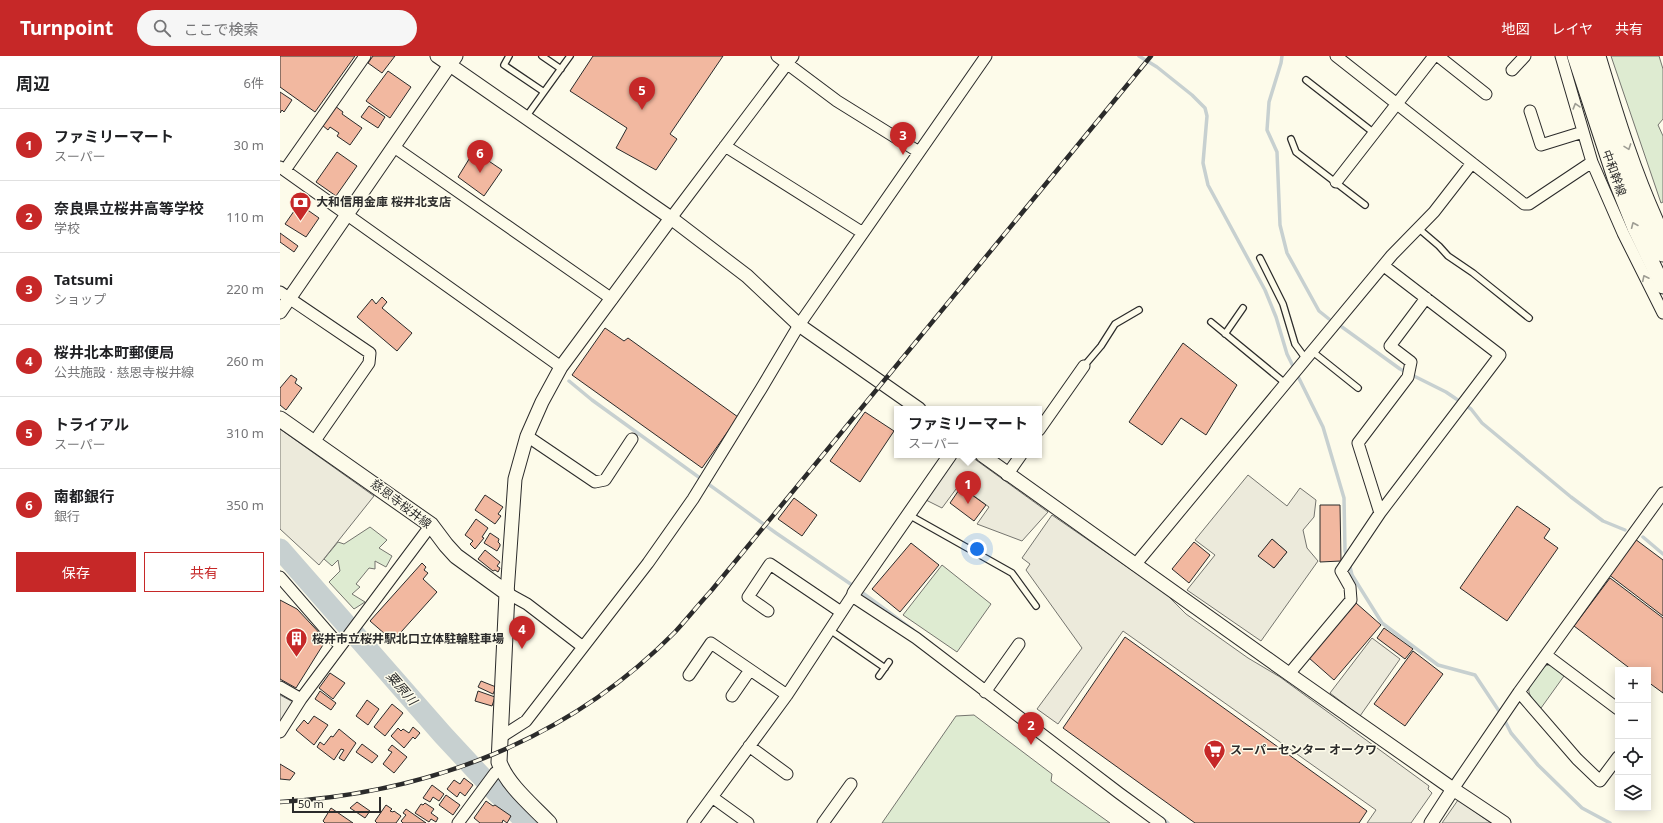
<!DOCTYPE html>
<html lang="ja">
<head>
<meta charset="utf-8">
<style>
	body { margin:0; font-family:"Noto Sans","Noto Sans JP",sans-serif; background:#f6f6f6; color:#202124 }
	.controls { position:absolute; right:12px; bottom:12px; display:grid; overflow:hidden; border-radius:0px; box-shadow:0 2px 10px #0003 }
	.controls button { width:36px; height:36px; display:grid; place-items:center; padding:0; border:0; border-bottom:1px solid #e0e0e0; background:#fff; color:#202124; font:20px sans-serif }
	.scale { position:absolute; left:12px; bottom:10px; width:89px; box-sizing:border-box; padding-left:4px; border:2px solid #2b2b2b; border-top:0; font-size:11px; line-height:14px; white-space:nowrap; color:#2b2b2b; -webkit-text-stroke:3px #fdfbea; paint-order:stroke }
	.you { position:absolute; left:697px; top:493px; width:14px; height:14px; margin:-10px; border:3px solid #fff; border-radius:50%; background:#1a73e8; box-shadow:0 0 0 6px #1a73e833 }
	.badge { display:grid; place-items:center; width:26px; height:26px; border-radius:50%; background:#c62828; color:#fff; font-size:13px; font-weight:700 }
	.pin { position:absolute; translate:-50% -33px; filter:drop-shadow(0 1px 2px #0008) }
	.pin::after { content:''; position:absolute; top:21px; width:14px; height:12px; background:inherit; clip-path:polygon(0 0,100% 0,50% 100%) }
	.popup { position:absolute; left:614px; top:350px; width:148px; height:52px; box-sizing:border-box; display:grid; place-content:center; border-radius:0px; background:#fff; filter:drop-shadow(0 1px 3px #0005); font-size:13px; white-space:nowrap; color:#757577 }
	.popup b { font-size:15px; color:#202124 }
	.popup::after { content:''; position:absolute; left:50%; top:100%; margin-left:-8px; border:8px solid transparent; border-top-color:#fff }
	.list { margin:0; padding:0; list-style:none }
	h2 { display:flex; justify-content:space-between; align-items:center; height:52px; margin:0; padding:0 16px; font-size:17px }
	h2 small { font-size:13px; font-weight:400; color:#757577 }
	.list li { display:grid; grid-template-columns:26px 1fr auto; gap:12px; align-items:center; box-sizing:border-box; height:72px; padding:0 16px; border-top:1px solid #e0e0e0 }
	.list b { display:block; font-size:15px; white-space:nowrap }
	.list p { margin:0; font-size:13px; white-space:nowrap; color:#757577 }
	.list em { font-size:13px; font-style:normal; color:#757577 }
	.actions { display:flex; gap:8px; padding:12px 16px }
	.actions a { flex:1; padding:9px 0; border:1px solid #c62828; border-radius:0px; text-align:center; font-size:14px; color:#c62828 }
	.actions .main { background:#c62828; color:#fff }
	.icon { flex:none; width:22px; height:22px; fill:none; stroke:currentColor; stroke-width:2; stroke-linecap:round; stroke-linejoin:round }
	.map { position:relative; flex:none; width:1383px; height:767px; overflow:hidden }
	header { display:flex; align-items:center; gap:24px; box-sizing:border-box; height:56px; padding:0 20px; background:#c62828; color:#fff }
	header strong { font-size:19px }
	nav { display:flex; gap:22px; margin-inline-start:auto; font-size:14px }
	.search { width:280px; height:36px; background:#f6f6f6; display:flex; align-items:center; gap:10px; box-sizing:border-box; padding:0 14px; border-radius:22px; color:#757577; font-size:15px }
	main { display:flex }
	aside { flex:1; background:#fff }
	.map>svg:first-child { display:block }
</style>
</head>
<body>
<header>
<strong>Turnpoint</strong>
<div class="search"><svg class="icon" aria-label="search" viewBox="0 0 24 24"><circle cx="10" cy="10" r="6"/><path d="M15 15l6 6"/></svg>ここで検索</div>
<nav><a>地図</a><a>レイヤ</a><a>共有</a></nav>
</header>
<main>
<aside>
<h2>周辺<small>6件</small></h2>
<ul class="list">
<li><span class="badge">1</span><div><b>ファミリーマート</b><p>スーパー</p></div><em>30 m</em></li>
<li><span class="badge">2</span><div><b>奈良県立桜井高等学校</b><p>学校</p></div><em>110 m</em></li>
<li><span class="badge">3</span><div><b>Tatsumi</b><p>ショップ</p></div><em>220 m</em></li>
<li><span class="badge">4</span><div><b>桜井北本町郵便局</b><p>公共施設 · 慈恩寺桜井線</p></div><em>260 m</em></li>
<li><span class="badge">5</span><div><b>トライアル</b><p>スーパー</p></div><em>310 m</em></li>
<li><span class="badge">6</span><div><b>南都銀行</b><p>銀行</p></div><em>350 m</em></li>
</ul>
<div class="actions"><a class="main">保存</a><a>共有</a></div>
</aside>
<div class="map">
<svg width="1383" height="767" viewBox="0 0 1383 767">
	<rect width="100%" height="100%" fill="#fdfbea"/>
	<path fill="#deebd1" stroke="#74746e" d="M1331,0H1379L1383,13V63L1378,69L1383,80V146L1381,147Z
		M90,471L107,484L99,492L112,500L106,511L95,505V513L89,512L76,528L80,531L72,538L85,546L74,553L49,526L60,515L58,504L52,510L44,503L58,486L64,488Z
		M662,509L711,548L677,596L623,559Z
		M1268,609L1273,610L1284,620L1261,652C1257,648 1250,641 1249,636C1247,627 1260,611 1268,609Z
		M694,659L772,718L771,725L830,767H602L676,660Z"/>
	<path fill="#eceadb" stroke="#74746e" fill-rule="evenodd" d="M0,373L94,440L39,509L0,473Z
		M675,399H689L768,456L742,485L697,468L709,451L679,429L662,452L644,443Z
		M968,419L1007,450L1020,432L1036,444L1034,461L1023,474L1027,492L1038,505L981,585L907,534L935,499L915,484ZM992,483L1007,496L994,512L979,500Z
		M772,459L885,537L906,558L968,602L1000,621L1149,730L1148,733L1152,737L1131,767H1087L1096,754L843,575L778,668L757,653L802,592L746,514L750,508L742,502Z
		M1092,582L1120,603L1080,660L1050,637Z
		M0,639L13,646L0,666Z
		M1178,744L1211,767H1162Z"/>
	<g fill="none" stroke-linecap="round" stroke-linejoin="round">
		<path stroke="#c7d0d0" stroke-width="3.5" d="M859,0L877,11L912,39L925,52L927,60L923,107L928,129L985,234L996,261L1007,298L1043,371L1064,442L1065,495L1067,501
			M1002,0L1001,7L989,46L987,74L997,96L1000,169L1007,197L1039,255L1049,263
			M1062,271L1120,313L1166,336L1191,353L1202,367L1291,441L1323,465L1345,474
			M289,325L312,344L496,477L575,531
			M1363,481L1383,498
			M1069,507L1072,519L1102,567L1158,609L1195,619L1221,658
			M580,535L633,574
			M1224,663L1231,677L1258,709L1302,752L1330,767
			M882,762L888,767"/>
		<path stroke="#c7d0d0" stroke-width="21" d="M0,493L163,679L216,736L247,767"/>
	</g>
	<path fill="#f2b8a0" stroke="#2b2b2b" d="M0,0H75L35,56L0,31Z
		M93,0H115L102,17L88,7Z
		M313,0H443L390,78L397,83L376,114L336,92L347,72L290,35Z
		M108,15L131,31L110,62L86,45Z
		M0,36L12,44L4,56L2,54L0,57Z
		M55,50L63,56L62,58L82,72L70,89L57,80L59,77L50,71L48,74L42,69Z
		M89,50L105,61L98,72L81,61Z
		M194,95L222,114L204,140L178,121Z
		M57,96L77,110L56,140L36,126Z
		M19,148L39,162L26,181L5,168Z
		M0,177L18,190L14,196L0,186Z
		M102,241L107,246L102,252L132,277L117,295L77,261L92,243L96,248Z
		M325,272L344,285L348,282L458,361L422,412L292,319Z
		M903,287L957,329L926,379L901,362L882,389L849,366Z
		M11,319L17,323L15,327L22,332L6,354L0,349V332Z
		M585,356L614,375L580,426L550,405Z
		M681,431L706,449L694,465L670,447Z
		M205,439L223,451L218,458L221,460L215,468L195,454Z
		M514,442L537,459L522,480L498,463Z
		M1040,449H1060L1061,505L1040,506Z
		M1237,450L1270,473L1264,482L1278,492L1227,565L1180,532Z
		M196,463L208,472L202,481L204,482L195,493L190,488L193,485L185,479Z
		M210,477L219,483L218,486L220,488V490L217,495L204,487Z
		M992,483L1007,496L994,512L978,500Z
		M1355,483L1383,504V560L1328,518Z
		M914,486L930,499L909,527L892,513Z
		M631,487L659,509L620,556L592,533Z
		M205,494L220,506L217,510L220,512L218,516L215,514L213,515L198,503Z
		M142,507L146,511L144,514L148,517L143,523L157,536L113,585L90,565Z
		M1330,522L1383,562V637L1368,626V614H1352L1294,570Z
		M0,544L17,553L46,584L16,632L0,623Z
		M1076,547L1101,569L1054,624L1029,602Z
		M1104,572L1133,593L1125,603L1097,582Z
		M845,581L1087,755L1079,767H915L783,672Z
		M1133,595L1163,618L1125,670L1094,648Z
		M50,617L65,627L53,643L39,632Z
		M201,625L216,631L213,638L198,631Z
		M40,635L56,647L51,654L35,643Z
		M198,635L215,641L212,650L195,645Z
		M87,644L99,653L88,669L76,660Z
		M112,648L123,657L105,680L94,671Z
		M34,660L48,669L34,689L16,674L24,664L28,668Z
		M133,671L140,677L135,683L133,681L124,692L111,680L118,672L121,675L123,673L129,677Z
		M59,673L76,687L64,705L59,702L64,694L61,693L54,704L37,691L40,686L44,689L51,680L53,681Z
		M82,688L98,700L92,707L76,696Z
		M112,689L127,701L114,717L103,708L112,696L108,694Z
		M0,708L15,717L10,724L0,723Z
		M184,722L193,729L185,740L180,736L177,741L167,733L174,724L180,728Z
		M152,729L164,738L159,745L153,741L150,746L143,742Z
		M166,739L180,749L173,759L159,749Z
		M206,745L213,750L215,749L231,760L227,767L223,764L222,767H200L194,762Z
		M77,746L90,755L85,762L70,752Z
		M145,747L154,753L151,757L158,762L156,766L151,763L149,766L135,757L141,748L143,749Z
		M106,749L112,753L110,755L113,756L114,755L121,760L116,767H97L95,765Z
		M51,752L73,767H45L43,765Z
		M126,753L146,767H123L121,765L126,759L123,757Z"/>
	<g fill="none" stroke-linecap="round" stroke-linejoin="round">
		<defs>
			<path id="service" d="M229,0L224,9L264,36
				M262,0L281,13
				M1026,24L1094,77
				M246,61L290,0
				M1011,83L1016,96L1085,149
				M1138,172L1159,190L1168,200L1193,217L1249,262
				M980,202L1003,248L1015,288L1026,303
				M931,266L1005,327
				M945,278L963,252
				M1033,296L1078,332
				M804,310L821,290L835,268L859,254
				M629,459L732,517L756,550
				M550,574L605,612
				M599,620L609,606"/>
			<path id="minor" d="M497,0L557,45L639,96
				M1056,0L1244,148H1249L1312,106
				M1158,0L1206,38
				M1281,0L1312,106L1343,177L1383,257
				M1320,0C1338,60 1356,119 1383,176
				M1232,14L1245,0
				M1250,55L1261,89L1303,76
				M445,90L583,177
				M114,91L332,243
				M0,111L281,311
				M5,114L85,0
				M1056,126L1154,0
				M391,162L513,0
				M0,236L90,297L89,307L34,386
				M759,374L804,310
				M247,380L315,426L325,424L352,383
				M727,419L741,399
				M1100,457L1078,387L1128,321L1131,306L1110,290L1146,242
				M855,509L1112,199L1154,156L1192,107
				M0,521L60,590
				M227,537L247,548L303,591
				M572,540L636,582L839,737L880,767
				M488,555L468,541L490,508L561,556
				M1266,599L1338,653
				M1009,618L1071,544L1070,531L1061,515L1100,457L1220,299L1104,210
				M409,619L431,587L507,639
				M0,631L21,643
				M705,636L739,588
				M1239,636L1297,703L1320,725L1338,701
				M452,640L470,614
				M0,676L21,643L151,469
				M221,681L246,665L368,507L413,443L481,333L519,269L706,0
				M469,690L507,718
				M1173,733L1239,636L1383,437
				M432,741L468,767
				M178,767L215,717L222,713
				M413,767L507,639L574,537
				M543,767L571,728"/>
			<path id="tertiary" d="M157,0L391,162L281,311L262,346L247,380L235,423L227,537
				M391,162L467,220L519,269L639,353
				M0,256L176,0
				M702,399L1009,618L1173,733L1224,767
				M574,537L670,399
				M1151,767L1173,733"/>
			<path id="secondary" d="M1295,0L1335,122L1355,172L1383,230
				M1309,0C1332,67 1351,135 1383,198
				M0,363L151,469L166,489L176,500L227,537L219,706C227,729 253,750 269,767"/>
		</defs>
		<use href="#service" stroke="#2b2b2b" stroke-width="8"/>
		<use href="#minor" stroke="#2b2b2b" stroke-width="13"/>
		<use href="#tertiary" stroke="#2b2b2b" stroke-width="15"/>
		<use href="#secondary" stroke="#2b2b2b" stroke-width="17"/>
		<use href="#service" stroke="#fdfbea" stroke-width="5.5"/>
		<use href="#minor" stroke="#fdfbea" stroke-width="11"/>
		<use href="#tertiary" stroke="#fdfbea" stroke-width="13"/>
		<use href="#secondary" stroke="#fdfbea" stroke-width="15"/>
		<defs>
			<path id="rail" d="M0,746C149,737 289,684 395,576C407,563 419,548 431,535L871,0"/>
		</defs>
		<use href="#rail" stroke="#2b2b2b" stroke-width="4.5"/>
		<use href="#rail" stroke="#fdfbea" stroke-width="3" stroke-dasharray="9" stroke-linecap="butt"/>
	</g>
	<defs><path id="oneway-chevron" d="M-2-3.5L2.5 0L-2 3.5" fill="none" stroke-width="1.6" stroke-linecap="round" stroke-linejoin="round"/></defs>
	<g stroke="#9e9d94">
		<use href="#oneway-chevron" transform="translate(1296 50) rotate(-106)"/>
		<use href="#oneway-chevron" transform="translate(1348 91) rotate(70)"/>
		<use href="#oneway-chevron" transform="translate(1354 169) rotate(-113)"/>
		<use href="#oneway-chevron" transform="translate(1365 222) rotate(-116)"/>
	</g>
	<defs>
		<symbol id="bank-pin" viewBox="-11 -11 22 30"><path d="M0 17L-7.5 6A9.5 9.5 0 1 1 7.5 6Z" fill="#c62828" stroke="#fdfbea"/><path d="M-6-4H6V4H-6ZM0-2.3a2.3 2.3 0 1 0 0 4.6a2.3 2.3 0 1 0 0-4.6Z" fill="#fff"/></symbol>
		<symbol id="building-pin" viewBox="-11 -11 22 30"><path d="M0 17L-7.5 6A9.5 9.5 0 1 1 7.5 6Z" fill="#c62828" stroke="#fdfbea"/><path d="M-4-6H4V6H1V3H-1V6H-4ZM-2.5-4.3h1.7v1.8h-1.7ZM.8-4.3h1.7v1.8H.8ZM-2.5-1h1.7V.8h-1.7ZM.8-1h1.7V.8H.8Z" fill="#fff"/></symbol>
		<symbol id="supermarket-pin" viewBox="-11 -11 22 30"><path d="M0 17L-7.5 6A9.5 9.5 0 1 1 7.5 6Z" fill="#c62828" stroke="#fdfbea"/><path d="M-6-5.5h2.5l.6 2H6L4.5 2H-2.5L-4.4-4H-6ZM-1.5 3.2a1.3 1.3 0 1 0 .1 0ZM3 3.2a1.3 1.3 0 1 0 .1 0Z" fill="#fff"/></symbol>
	</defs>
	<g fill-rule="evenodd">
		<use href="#bank-pin" x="8" y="134" width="25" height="34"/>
		<use href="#building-pin" x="4" y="570" width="25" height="34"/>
		<use href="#supermarket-pin" x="922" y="682" width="25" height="34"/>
	</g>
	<g text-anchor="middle" stroke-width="3" stroke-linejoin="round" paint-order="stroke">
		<g font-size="12" fill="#2b2b2b" stroke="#fdfbea">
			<text transform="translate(1334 117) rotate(70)" y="4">中和幹線</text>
			<text transform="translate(121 448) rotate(37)" y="4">慈恩寺桜井線</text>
		</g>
		<g font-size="12" font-weight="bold" fill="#2b2b2b" stroke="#fdfbea" text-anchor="start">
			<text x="36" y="150">大和信用金庫 桜井北支店</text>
			<text x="32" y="587">桜井市立桜井駅北口立体駐輪駐車場</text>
			<text x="950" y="698">スーパーセンター オークワ</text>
		</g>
		<g font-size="13" font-style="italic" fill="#2b2b2b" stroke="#fdfbea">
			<text transform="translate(122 632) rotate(49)" y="5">粟原川</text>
		</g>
	</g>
</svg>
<div class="controls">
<button>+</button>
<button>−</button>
<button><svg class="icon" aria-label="locate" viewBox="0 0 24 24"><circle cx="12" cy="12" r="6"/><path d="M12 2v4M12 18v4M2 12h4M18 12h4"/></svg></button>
<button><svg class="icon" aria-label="layers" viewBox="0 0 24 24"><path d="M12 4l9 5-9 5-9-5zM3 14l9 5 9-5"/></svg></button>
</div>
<div class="scale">50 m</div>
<div class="you"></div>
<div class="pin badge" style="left:688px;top:448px">1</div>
<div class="popup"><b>ファミリーマート</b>スーパー</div>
<div class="pin badge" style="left:751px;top:689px">2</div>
<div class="pin badge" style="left:623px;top:99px">3</div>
<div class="pin badge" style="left:242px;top:593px">4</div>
<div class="pin badge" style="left:362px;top:54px">5</div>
<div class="pin badge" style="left:200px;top:117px">6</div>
</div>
</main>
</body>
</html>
